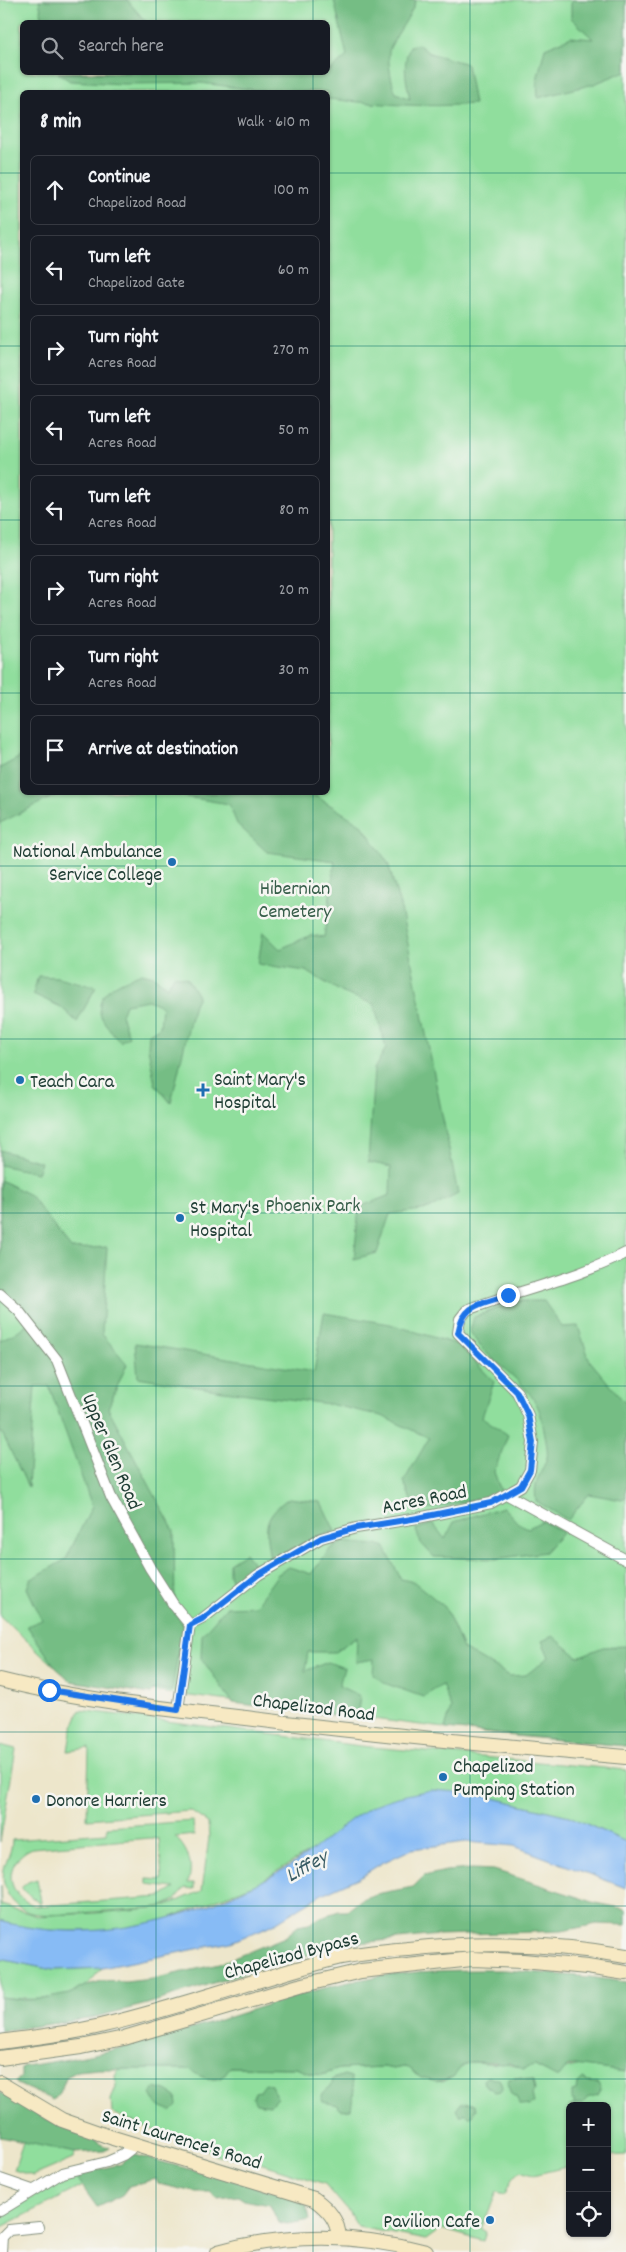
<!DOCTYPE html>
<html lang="en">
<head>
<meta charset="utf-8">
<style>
	body { margin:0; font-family:Dekko,sans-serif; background:#20242c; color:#f1f3f6 }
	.controls { position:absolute; right:15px; bottom:15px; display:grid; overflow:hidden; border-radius:8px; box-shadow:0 1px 4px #0004 }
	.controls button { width:45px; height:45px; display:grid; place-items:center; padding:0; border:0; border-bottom:1px solid #363941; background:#171b24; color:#f1f3f6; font:25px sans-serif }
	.stop { position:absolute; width:15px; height:15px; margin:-11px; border:4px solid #1a73e8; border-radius:50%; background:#fff }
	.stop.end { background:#1a73e8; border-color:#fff; box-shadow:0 1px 5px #0008 }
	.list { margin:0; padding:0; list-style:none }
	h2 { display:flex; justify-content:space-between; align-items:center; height:65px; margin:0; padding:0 20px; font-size:21px }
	h2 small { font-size:16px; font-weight:400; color:#9ea1a6 }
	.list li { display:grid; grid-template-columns:32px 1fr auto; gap:15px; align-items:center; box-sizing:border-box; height:70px; margin:0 10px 10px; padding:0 10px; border:1px solid #363941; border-radius:8px }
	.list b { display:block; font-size:19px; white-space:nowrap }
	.list p { margin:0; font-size:16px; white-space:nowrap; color:#9ea1a6 }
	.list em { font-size:16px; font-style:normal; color:#9ea1a6 }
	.icon { flex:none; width:28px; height:28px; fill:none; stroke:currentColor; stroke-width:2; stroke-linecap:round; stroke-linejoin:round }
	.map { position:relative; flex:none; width:626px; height:2252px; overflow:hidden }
	.search { position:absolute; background:#171b24; box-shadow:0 1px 4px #0004; left:20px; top:20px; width:310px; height:55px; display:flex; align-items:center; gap:12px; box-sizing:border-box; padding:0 18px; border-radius:8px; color:#9ea1a6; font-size:19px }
	.panel { position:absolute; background:#171b24; box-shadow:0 1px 4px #0004; left:20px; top:90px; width:310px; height:705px; border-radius:8px }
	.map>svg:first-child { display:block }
</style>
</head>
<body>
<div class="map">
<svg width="626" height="2252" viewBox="0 0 626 2252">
	<rect width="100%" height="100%" fill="#f6f6f2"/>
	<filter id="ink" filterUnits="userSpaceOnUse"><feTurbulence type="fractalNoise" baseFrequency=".02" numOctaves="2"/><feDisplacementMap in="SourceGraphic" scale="10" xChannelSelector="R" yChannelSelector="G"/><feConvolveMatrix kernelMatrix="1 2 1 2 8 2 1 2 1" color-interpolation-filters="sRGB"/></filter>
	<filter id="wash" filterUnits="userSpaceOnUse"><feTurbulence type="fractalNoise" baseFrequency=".0096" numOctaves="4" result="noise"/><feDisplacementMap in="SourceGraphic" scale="20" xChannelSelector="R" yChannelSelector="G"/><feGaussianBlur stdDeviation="1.12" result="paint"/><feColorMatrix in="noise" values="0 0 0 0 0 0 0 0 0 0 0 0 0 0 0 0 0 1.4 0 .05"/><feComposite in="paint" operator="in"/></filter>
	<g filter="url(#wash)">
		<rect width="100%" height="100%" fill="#ede6cb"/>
		<path fill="#90de9d" stroke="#588e68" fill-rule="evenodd" d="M0,0H626V1746L492,1734L71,1681L0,1616ZM22,22H328V72H22ZM22,92H328V792H22Z
			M80,1710L361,1746L626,1770V1842L569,1816L472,1793L344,1826L323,1844L254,1885L159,1922L117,1930L68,1931L28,1929L0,1921V1885L1,1905L38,1916L162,1907L202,1891L209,1837L208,1823L190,1811L87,1819L89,1748L68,1751L71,1732Z
			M0,1745L16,1749L0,1842Z
			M193,1821L194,1835L175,1837C188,1849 194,1865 188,1883H194V1889L185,1888L175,1900L163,1906C141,1910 45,1919 28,1912C16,1907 7,1897 4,1884C0,1867 12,1856 12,1840L107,1833V1827ZM151,1838L159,1839L162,1880L147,1879V1885L175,1888L161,1897L36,1906C5,1896 2,1862 32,1848Z
			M37,1879L41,1902L40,1904L21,1888L28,1882Z
			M0,1959L53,1970L102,1968C97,1973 92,1981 86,1985C62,2003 29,2000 0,1997Z
			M470,2062C480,2062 498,2065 506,2063L514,2066H535L545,2071L565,2069L580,2065L626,2072V2155L607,2156V2106H570V2166L533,2175L520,2171L513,2177L505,2194L497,2192L481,2229L486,2232L483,2241L441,2229L426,2240L358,2227L348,2211L325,2184L244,2158L224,2157L209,2152L187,2135L168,2136L112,2113L111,2100L116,2086L115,2076L119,2069H190L207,2078L226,2071L230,2067L296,2068L311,2074L322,2075L339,2069L384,2067L393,2069L404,2067H409L416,2075L442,2082C454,2076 458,2067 470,2062Z
			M23,2142H28L75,2153L73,2159L33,2176L14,2170Z
			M74,2175L82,2186L0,2228V2218L56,2182Z"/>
		<path fill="#74bd84" stroke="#4a7d5c" d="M39,0H127L146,22H43Z
			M334,0H416C410,18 398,31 390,48C386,56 392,85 396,93L410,99C406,80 402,64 410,46L418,44L429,53L467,64L474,104C425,108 376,104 328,99V92H270L201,83L123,84L70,81L58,73L328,72V70H331L347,56Z
			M571,0H626V71L594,84L538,98L537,80L545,48L571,37L593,39L571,18Z
			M22,756V792L60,793L0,823V768Z
			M162,793H311L362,825L388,863L401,909L458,1194L429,1209L390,1214L377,1253L354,1259L359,1207L390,1195L391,1167L368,1162L374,1069L386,1048L374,1004L343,993L306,971L258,964L263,932L280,949L311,935L324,937L335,861L267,852L237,824L229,804Z
			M142,973L154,976L167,987L174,975L187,978L198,996L194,1004L171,1103L155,1084L148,1048L149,1034L160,1027L162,1006L148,1000L125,1004L121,1015L129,1036L120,1042C114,1034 102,1022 100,1013C96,988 125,980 142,973Z
			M38,976L57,977L96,987L77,1022L61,1007L33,994Z
			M0,1150L41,1162L37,1173L0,1165Z
			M0,1180L30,1195L71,1249L107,1247L102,1334L127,1364L108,1408L174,1531L175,1613L186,1628L179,1647L172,1691L155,1689L151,1694L71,1681L56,1668L27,1626L42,1620L27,1588L30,1580L66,1559L92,1506L49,1386H35L28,1487L2,1433H0V1340L15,1333L31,1321L0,1291Z
			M516,1301H544L562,1327L578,1326L590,1361L626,1404V1498L622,1500L589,1494L568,1520L536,1501C533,1478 541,1477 547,1457C549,1450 542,1420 540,1412C527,1377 486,1363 470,1331L474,1317Z
			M324,1313L390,1324L459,1345L494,1382L482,1417L508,1435L494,1472L502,1494L415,1512L404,1481L429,1438L382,1416L329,1404L216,1390L138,1377L135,1343L314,1372Z
			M289,1498L321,1502L335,1531L315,1537L270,1561C266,1529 260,1518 289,1498Z
			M503,1507L518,1523L528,1528L542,1521L563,1532L545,1552L495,1559L434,1557L420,1542L416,1529L433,1524L445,1539L454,1522Z
			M344,1542L384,1546L401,1579L414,1582L445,1607L463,1649L510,1676L526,1675L549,1657L542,1641L553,1636L578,1657L603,1647L626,1646V1746L445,1729L451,1708L442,1685L423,1697L384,1683L373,1674L374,1659L356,1662L357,1636L335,1652H308L305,1671L328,1662L344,1668L339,1686L360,1696L357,1718L233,1703L201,1658L202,1635L226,1607L255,1606L278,1574L289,1567L311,1574L330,1549Z
			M245,1553L258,1570L234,1588L229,1574V1563Z
			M472,1869L494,1870L596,1903L626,1909V1925L597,1924L562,1931L438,1935L349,1944L270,1965L147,2004L87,2019L0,2031V1997L24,2000L43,1999L69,1994L87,1985L102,1981L125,1982L152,1979L219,1964L285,1937L298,1926L309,1924L321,1917L339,1911H347L362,1899L376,1894L413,1887L424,1876L446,1871Z
			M505,1970L589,1977L626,1982V2072L574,2065L567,2067L559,2077H556L535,2066L523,2069L510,2063L501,2064L494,2062H470L463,2065L453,2077L437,2082L421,2078L409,2068L404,2067L393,2069L384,2067L339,2069L322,2075L311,2074L296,2068L230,2067C227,2071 225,2074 222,2077C212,2083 197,2076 190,2069H98L78,2071L66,2077L60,2093L53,2100L17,2084L16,2081L21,2077V2068L25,2066C84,2058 141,2044 198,2027C260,2008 323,1984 388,1975C426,1970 466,1970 505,1970Z
			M344,2075L351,2077L354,2089L351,2109L340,2110L338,2105L323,2102L321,2095L331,2086L333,2079Z
			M487,2077L499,2078L502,2087L501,2091L495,2092L484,2084L483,2080Z
			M521,2077L533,2080L535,2090L532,2094L534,2103L529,2106L520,2104L516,2097L511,2094L507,2083L509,2079Z
			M583,2079L588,2082L598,2083L601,2090L598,2095L587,2098L583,2103L573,2104L575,2101L572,2100V2092L576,2091L577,2085Z
			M266,2083L271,2085L277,2098L270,2105L256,2103L253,2097L255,2092L260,2091Z
			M155,2088L166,2091L176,2097L177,2106L172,2111L157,2105L151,2094Z
			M0,2092L40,2116L110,2148L104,2151L75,2153L0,2137Z
			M461,2103L475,2104L476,2110L473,2113V2116L469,2117L466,2113L460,2116L456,2110Z
			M131,2154L273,2191L307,2205L310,2220L287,2224L278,2222L270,2205L244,2200L238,2196L217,2198L210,2192H194L158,2184L156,2179L129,2186L122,2195L97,2207L74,2175L121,2164Z"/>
		<path fill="#87bbf5" stroke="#537c94" d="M431,1790L472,1793L569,1816L626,1842V1888L514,1846L466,1842L412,1849L382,1863L358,1878L322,1894L272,1925L231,1942L102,1968L53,1970L0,1959V1921C102,1949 208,1915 296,1862C321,1846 345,1821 369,1808C387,1798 411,1794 431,1790Z"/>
	</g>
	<g filter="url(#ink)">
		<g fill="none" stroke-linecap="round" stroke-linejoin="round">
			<defs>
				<path id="street" d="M0,1294L18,1310L57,1360L111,1497L150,1568L173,1604L190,1625
					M508,1495L626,1560
					M190,1625L202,1619L258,1575L321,1538L356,1528L418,1518L491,1503L521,1486L530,1470L533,1442L528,1415L517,1392L458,1333L460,1319L467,1310C520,1290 576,1279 626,1253
					M178,1710L190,1625
					M0,2179L32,2190
					M0,2211L62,2173L107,2162L123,2155L136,2145
					M1,2252L2,2237L9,2230L39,2227"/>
				<path id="secondary" d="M0,1680C80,1700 164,1709 246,1718C373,1734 499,1746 626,1757
					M0,2042C35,2037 70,2034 104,2025C182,2007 256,1979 333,1959C357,1953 383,1951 408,1949C481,1941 553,1943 626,1956
					M0,2058L81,2047L124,2038L299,1986L361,1971L472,1959L523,1961L587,1967L626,1973
					M0,2083L62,2120L113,2138L314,2199C328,2209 338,2220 339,2238
					M218,2252C287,2233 357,2233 426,2252"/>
			</defs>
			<use href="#street" stroke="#869280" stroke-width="12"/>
			<use href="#secondary" stroke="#869280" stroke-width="16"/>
			<use href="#street" stroke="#fff" stroke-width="10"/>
			<use href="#secondary" stroke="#f7e9c3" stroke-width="14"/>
		</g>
	</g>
	<g fill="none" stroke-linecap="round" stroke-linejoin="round" filter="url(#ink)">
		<path stroke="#1a73e8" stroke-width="6" d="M49,1690L178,1710L190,1625L202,1619L258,1575L321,1538L356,1528L418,1518L491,1503L521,1486L530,1470L533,1442L528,1415L517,1392L458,1333C463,1303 483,1304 508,1295"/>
	</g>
	<path fill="none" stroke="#0f766e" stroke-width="1" stroke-opacity="0.55" d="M156,0V22M313,0V22M470,0V2252M156,72V92M313,72V92M0,173H22M328,173H626M0,346H22M328,346H626M0,520H22M328,520H626M0,693H22M328,693H626M156,792V2252M313,792V2252M0,866H626M0,1039H626M0,1213H626M0,1386H626M0,1559H626M0,1732H626M0,1906H626M0,2079H626"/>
	<g fill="#1f6fb2" stroke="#f6f6f2" stroke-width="2">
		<circle cx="172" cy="862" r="5"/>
		<circle cx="20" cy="1080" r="5"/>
		<path d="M200.5 1082.5h5v5h5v5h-5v5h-5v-5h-5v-5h5z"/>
		<circle cx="180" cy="1218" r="5"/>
		<circle cx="443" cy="1777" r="5"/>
		<circle cx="36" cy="1799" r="5"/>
		<circle cx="490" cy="2220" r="5"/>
	</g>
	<g text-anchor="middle" stroke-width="5" stroke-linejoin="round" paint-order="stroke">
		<g font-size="20" fill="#1f3d34" stroke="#f6f6f2" text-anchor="start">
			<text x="162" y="857" text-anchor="end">National Ambulance<tspan x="162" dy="23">Service College</tspan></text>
			<text x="214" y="1085">Saint Mary's<tspan x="214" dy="23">Hospital</tspan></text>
			<text x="30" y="1087">Teach Cara</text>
			<text x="190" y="1213">St Mary's<tspan x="190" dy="23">Hospital</tspan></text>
			<text x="453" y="1772">Chapelizod<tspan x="453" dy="23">Pumping Station</tspan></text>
			<text x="46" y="1806">Donore Harriers</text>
			<text x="480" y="2227" text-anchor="end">Pavilion Cafe</text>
		</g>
		<g font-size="20" fill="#365d49" stroke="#f6f6f2">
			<text x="295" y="894">Hibernian<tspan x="295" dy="23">Cemetery</tspan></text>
			<text x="313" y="1211">Phoenix Park</text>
		</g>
		<g font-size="20" fill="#1f3d34" stroke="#f6f6f2">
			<text transform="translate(113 1451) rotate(67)" y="7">Upper Glen Road</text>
			<text transform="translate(424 1498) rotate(-11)" y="7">Acres Road</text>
			<text transform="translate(314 1706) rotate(7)" y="7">Chapelizod Road</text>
			<text transform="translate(291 1954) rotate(-15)" y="7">Chapelizod Bypass</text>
			<text transform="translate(182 2138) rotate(17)" y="7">Saint Laurence's Road</text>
		</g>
		<g font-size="21" font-style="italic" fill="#395c64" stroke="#f6f6f2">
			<text transform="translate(306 1865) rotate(-29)" y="7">Liffey</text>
		</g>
	</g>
</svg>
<div class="controls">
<button>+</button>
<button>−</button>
<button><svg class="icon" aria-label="locate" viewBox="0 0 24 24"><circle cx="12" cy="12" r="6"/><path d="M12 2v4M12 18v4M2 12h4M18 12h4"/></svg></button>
</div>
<div class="stop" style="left:49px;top:1690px"></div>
<div class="stop end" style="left:508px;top:1295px"></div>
<div class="search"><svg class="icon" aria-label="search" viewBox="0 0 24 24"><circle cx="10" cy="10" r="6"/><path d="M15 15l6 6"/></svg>Search here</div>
<section class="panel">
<h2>8 min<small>Walk · 610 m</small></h2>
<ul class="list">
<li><svg class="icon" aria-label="ahead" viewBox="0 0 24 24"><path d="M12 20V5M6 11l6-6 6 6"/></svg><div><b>Continue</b><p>Chapelizod Road</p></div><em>100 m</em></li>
<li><svg class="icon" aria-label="left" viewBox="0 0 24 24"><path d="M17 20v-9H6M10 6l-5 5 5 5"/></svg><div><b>Turn left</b><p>Chapelizod Gate</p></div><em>60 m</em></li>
<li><svg class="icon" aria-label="right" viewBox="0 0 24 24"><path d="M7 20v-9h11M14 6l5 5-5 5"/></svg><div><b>Turn right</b><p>Acres Road</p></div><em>270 m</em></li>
<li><svg class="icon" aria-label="left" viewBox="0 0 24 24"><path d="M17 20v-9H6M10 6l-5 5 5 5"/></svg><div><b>Turn left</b><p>Acres Road</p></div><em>50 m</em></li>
<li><svg class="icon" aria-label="left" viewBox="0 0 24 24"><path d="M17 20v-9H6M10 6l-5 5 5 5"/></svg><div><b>Turn left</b><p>Acres Road</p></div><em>80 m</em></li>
<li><svg class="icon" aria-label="right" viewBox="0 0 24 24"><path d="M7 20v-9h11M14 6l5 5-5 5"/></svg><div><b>Turn right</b><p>Acres Road</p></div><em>20 m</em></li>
<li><svg class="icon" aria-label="right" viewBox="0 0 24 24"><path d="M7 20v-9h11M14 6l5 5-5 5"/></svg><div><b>Turn right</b><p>Acres Road</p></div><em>30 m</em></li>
<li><svg class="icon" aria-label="arrive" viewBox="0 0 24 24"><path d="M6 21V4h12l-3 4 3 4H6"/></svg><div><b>Arrive at destination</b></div></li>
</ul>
</section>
</div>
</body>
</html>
